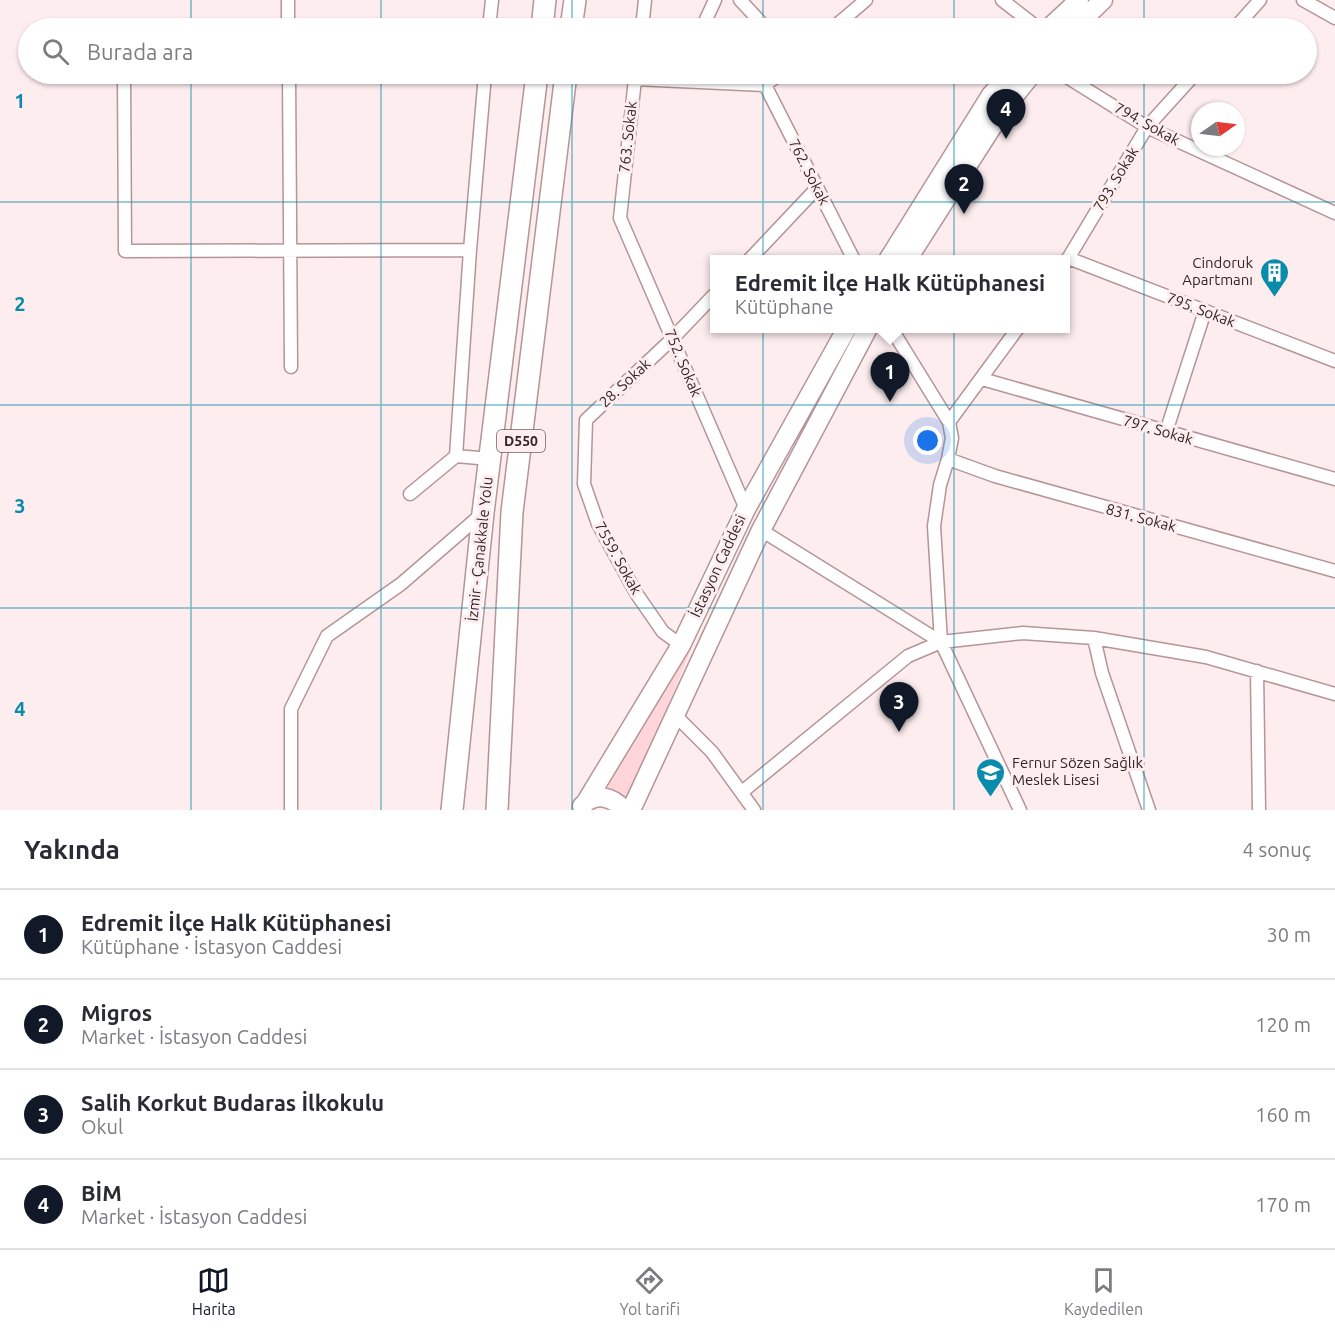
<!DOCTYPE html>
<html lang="tr">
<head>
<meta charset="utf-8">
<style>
	body { margin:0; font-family:Ubuntu,sans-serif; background:#f2f2f3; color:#2b2b33 }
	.compass { position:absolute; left:1191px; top:102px; width:54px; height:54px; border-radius:50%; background:#fff; box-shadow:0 2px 4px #0004; rotate:76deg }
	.you { position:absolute; left:928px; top:441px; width:21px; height:21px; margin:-15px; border:4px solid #fff; border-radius:50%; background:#1a73e8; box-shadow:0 0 0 9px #1a73e833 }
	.badge { display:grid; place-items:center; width:39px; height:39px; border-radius:50%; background:#111827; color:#fff; font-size:20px; font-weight:700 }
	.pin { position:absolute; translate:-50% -50px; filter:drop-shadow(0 2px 3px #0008) }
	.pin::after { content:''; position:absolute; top:32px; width:21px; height:18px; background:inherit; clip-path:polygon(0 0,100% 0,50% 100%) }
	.popup { position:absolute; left:710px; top:255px; width:360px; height:78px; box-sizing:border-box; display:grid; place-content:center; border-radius:0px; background:#fff; filter:drop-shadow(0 2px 4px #0005); font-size:20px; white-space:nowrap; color:#7c7c81 }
	.popup b { font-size:22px; color:#2b2b33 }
	.popup::after { content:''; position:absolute; left:50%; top:100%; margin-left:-12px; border:12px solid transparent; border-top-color:#fff }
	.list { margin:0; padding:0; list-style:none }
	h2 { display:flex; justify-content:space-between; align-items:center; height:78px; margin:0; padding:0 24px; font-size:26px }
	h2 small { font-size:20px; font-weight:400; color:#7c7c81 }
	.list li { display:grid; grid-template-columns:39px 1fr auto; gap:18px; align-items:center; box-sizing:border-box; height:90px; padding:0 24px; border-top:2px solid #e1e1e2 }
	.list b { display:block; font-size:22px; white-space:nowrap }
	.list p { margin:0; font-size:20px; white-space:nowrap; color:#7c7c81 }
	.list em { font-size:20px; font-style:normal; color:#7c7c81 }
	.icon { flex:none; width:33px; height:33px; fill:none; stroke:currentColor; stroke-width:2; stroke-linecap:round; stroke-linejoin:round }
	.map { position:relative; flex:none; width:1335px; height:810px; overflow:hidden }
	.search { position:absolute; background:#fff; box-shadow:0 2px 4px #0004; left:18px; right:18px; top:18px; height:66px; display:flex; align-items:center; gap:15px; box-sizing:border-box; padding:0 21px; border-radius:33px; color:#7c7c81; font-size:22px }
	.sheet { height:438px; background:#fff }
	nav { display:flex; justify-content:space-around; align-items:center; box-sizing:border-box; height:84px; border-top:2px solid #e1e1e2; background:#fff; font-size:16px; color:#7c7c81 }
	nav a { display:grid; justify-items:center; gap:3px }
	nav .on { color:#111827 }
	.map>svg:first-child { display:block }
</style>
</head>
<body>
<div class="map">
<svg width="1335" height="810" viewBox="0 0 1335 810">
	<rect width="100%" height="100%" fill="#fdedee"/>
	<path fill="#fed5d8" d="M695,635L696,637L630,798L627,800L607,788Z"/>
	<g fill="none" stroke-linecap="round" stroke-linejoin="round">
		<defs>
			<path id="street" d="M288,0V28
				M740,0L766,28
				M1002,0L1038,28
				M1303,0L1335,18
				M489,28L492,0
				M642,28L645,0
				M702,28L715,0
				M833,28L866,0
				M1235,28L1260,0
				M124,74L125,251L470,250
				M289,74L291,367
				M485,74L470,250L456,456L490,459
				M1062,74L1147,127L1335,213
				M765,85L854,260
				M765,85L780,74
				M1068,258L1335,361
				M749,260L817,188
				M1066,262L1147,127L1195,74
				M891,328L949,422L952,438L948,459L940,485L934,526L941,642L1020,810
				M982,379L1335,479
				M949,422L1018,328
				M1166,432L1205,311
				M948,459L995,476L1335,571
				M410,494L456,456
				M746,509L620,218L635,79L765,85
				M761,530L941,642
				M1094,638L1102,673L1149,810
				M681,645L663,632L636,593L598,524L584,484L586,420L672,339L714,295
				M1257,671L1259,810
				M675,715L712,752L754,810
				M742,792L908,656L941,642L1023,633L1094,638L1206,657L1335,694
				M291,810V709L327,636L401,584L483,513"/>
			<path id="primary" d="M1049,28L1079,0
				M1074,28L1103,0
				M888,260L991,95L1011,74
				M907,260L1003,110L1032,74
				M586,802L681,645L746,509L847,328
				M582,806C595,792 612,796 624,810
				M631,810L761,530L868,328"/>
			<path id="highway" d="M542,28L545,0
				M571,28L575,0
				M452,810L483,513L537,74
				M497,810L512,512L566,74"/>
		</defs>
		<use href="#street" stroke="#b69497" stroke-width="15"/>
		<use href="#primary" stroke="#b69497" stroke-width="21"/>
		<use href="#highway" stroke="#b69497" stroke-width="24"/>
		<use href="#street" stroke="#fff" stroke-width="12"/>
		<use href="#primary" stroke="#fff" stroke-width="18"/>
		<use href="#highway" stroke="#fff" stroke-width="21"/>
	</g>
	<path fill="none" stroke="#098bac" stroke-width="1.5" stroke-opacity="0.55" d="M191,0V28M381,0V28M572,0V28M763,0V28M954,0V28M1144,0V28M191,74V810M381,74V810M572,74V810M763,74V810M954,74V810M1144,74V810M0,202H1335M0,405H1335M0,608H1335"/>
	<defs>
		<symbol id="building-pin" viewBox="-11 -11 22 30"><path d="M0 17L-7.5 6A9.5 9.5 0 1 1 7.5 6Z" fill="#098bac" stroke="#fdedee"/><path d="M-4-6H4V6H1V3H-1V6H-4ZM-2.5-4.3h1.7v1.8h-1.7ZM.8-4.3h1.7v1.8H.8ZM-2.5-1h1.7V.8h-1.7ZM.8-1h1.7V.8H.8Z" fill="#fff"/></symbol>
		<symbol id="school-pin" viewBox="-11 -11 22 30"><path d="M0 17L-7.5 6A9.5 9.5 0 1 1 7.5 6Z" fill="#098bac" stroke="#fdedee"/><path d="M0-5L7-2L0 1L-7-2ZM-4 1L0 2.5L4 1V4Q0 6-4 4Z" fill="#fff"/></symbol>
	</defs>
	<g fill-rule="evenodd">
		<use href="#building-pin" x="1258" y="256" width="33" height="45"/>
		<use href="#school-pin" x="974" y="756" width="33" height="45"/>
	</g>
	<g text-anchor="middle" stroke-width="6" stroke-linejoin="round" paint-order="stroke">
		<rect fill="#fdedee" stroke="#6f6162" stroke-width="1.5" x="497" y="430" width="48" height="22" rx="4.5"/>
		<g font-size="14" font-weight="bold" fill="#322526">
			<text x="521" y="446">D550</text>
		</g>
		<g font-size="15" fill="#322526" stroke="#fdedee">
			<text transform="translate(1147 124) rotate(29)" y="5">794. Sokak</text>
			<text transform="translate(628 137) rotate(-84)" y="5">763. Sokak</text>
			<text transform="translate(809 172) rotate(63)" y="5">762. Sokak</text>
			<text transform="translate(1116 179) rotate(-59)" y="5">793. Sokak</text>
			<text transform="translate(1201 310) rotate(21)" y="5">795. Sokak</text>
			<text transform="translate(683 363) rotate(67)" y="5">752. Sokak</text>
			<text transform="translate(625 383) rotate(-43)" y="5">28. Sokak</text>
			<text transform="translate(1158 430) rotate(16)" y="5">797. Sokak</text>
			<text transform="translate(1141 518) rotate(15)" y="5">831. Sokak</text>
			<text transform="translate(480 549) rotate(-84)" y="5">İzmir - Çanakkale Yolu</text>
			<text transform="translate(618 558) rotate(61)" y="5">7559. Sokak</text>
			<text transform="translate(718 566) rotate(-65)" y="5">İstasyon Caddesi</text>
		</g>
		<g font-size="15" fill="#322526" stroke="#fdedee" text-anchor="end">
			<text x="1253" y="268">Cindoruk<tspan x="1253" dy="17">Apartmanı</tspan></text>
			<text x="1012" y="768" text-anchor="start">Fernur Sözen Sağlık<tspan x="1012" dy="17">Meslek Lisesi</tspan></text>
		</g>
	</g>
	<g font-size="20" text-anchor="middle" font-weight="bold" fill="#098bac" stroke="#fdedee" stroke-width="6" stroke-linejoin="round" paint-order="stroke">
		<text x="20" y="108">1</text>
		<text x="20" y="311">2</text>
		<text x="20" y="513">3</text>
		<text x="20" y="716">4</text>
	</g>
</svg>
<svg class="compass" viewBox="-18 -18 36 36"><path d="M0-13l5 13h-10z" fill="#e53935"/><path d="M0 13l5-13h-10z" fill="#7c7c81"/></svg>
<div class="you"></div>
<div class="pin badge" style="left:890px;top:402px">1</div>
<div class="popup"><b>Edremit İlçe Halk Kütüphanesi</b>Kütüphane</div>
<div class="pin badge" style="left:964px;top:214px">2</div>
<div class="pin badge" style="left:899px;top:732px">3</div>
<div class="pin badge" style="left:1006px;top:139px">4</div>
<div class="search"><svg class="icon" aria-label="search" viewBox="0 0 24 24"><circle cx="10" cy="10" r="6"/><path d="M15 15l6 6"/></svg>Burada ara</div>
</div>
<section class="sheet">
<h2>Yakında<small>4 sonuç</small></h2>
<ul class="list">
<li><span class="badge">1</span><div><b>Edremit İlçe Halk Kütüphanesi</b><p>Kütüphane · İstasyon Caddesi</p></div><em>30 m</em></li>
<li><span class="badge">2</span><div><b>Migros</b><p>Market · İstasyon Caddesi</p></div><em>120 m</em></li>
<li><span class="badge">3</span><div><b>Salih Korkut Budaras İlkokulu</b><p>Okul</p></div><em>160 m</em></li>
<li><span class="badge">4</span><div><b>BİM</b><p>Market · İstasyon Caddesi</p></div><em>170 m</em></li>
</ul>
</section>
<nav>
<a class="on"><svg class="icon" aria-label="map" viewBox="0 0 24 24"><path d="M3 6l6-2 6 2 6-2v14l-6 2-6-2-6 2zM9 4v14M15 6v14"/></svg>Harita</a>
<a><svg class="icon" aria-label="directions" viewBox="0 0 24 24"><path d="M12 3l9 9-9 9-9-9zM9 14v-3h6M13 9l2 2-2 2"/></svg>Yol tarifi</a>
<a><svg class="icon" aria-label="saved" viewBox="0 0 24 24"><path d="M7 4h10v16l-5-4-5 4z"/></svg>Kaydedilen</a>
</nav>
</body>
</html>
